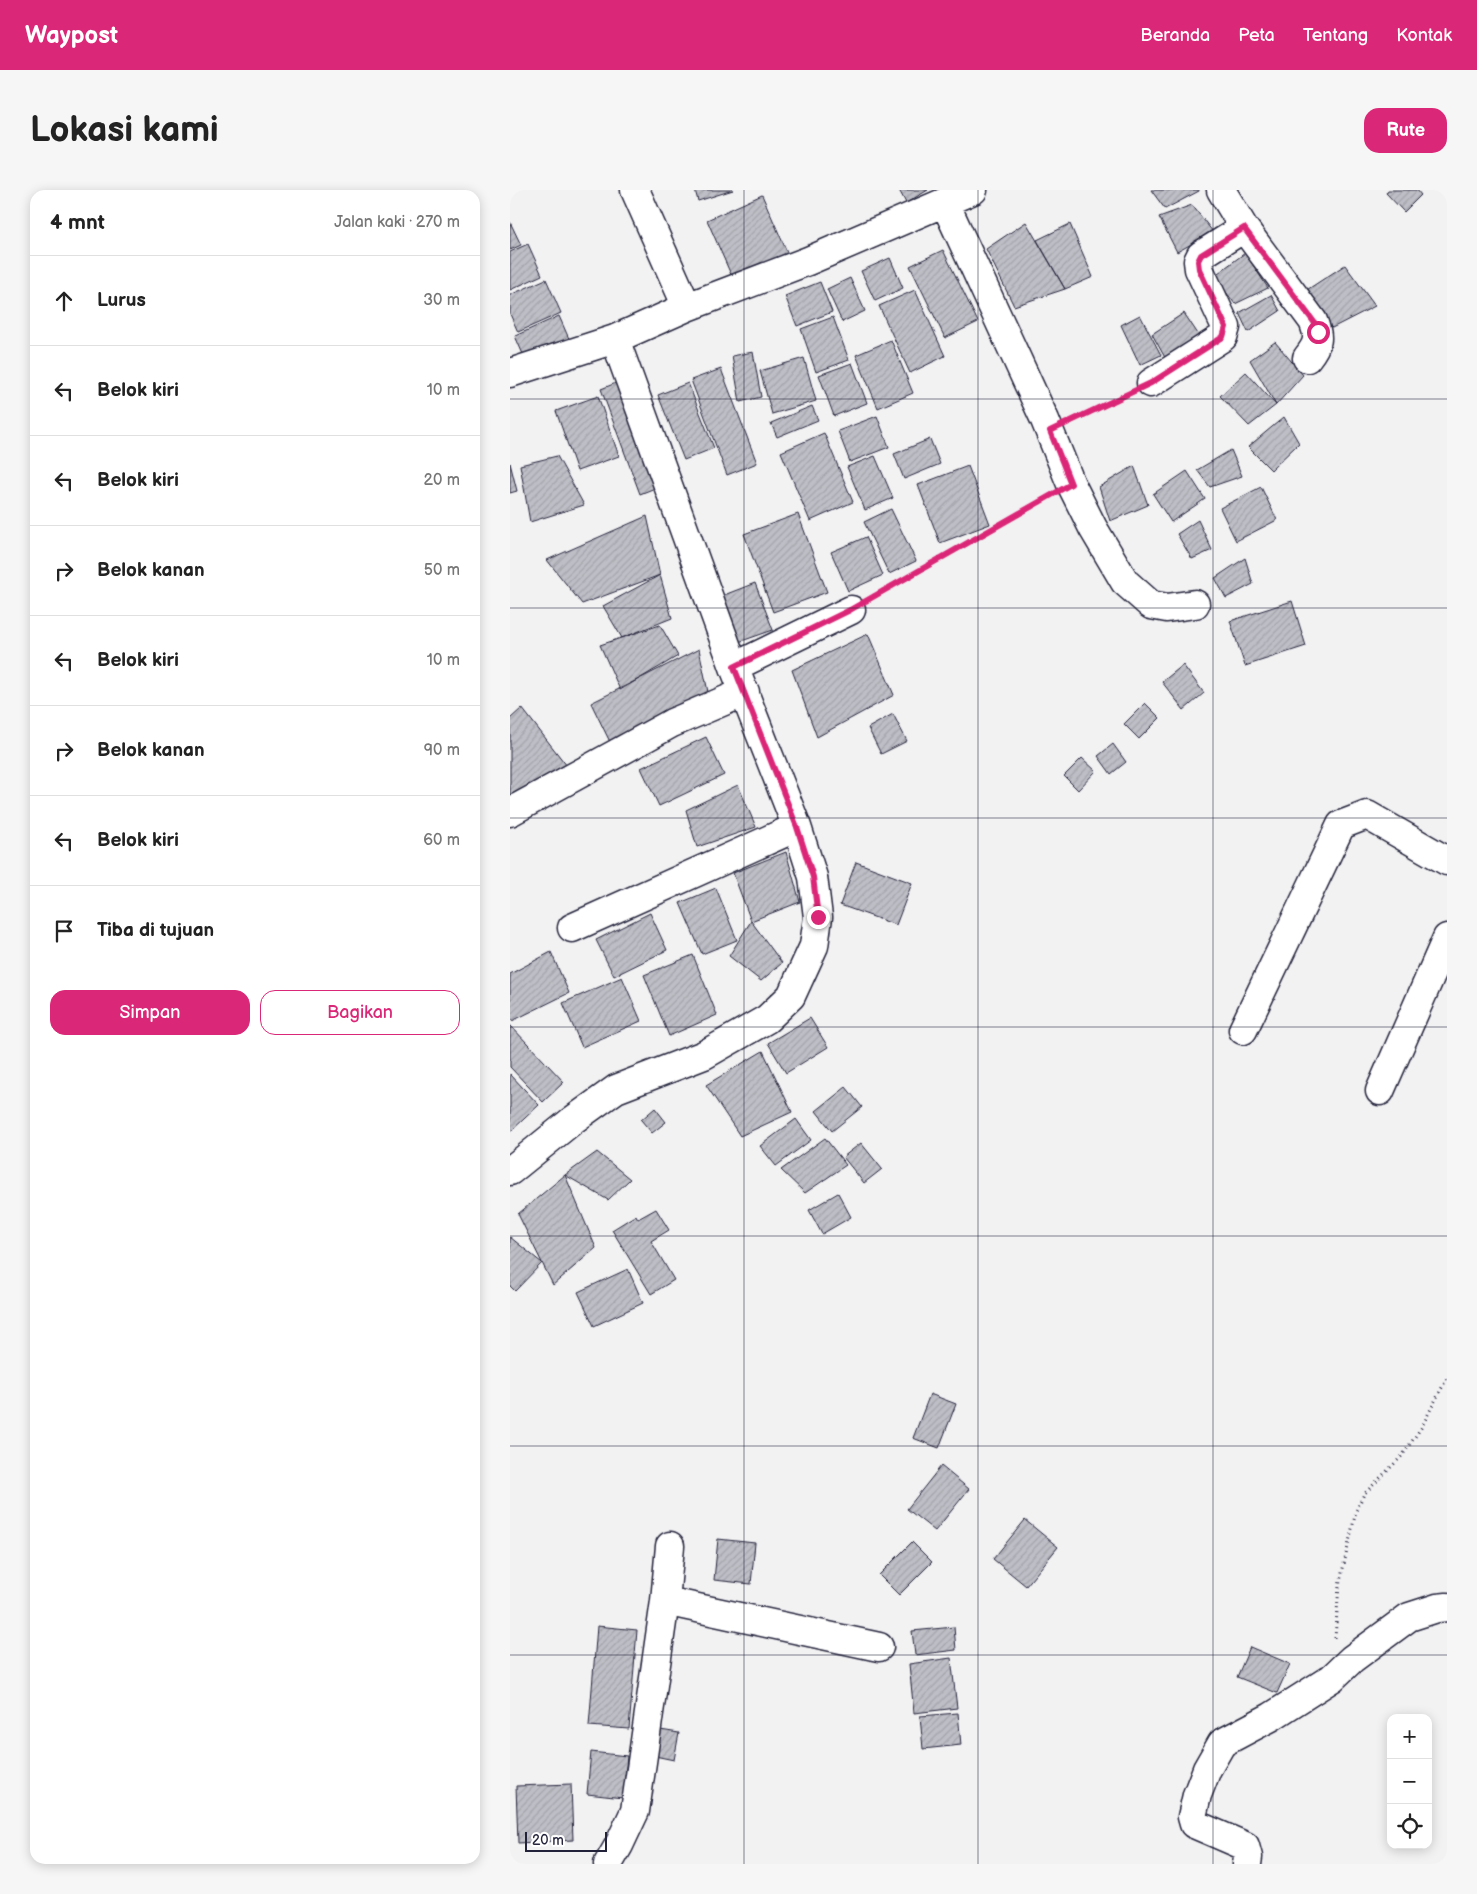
<!DOCTYPE html>
<html lang="id">
<head>
<meta charset="utf-8">
<style>
	body { margin:0; font-family:"Balsamiq Sans",sans-serif; background:#f6f6f6; color:#222 }
	.controls { position:absolute; right:15px; bottom:15px; display:grid; overflow:hidden; border-radius:10px; box-shadow:0 2px 12px #0003 }
	.controls button { width:45px; height:45px; display:grid; place-items:center; padding:0; border:0; border-bottom:1px solid #e0e0e0; background:#fff; color:#222; font:25px sans-serif }
	.scale { position:absolute; left:15px; bottom:12px; width:82px; box-sizing:border-box; padding-left:5px; border:2px solid #22223b; border-top:0; font-size:14px; line-height:18px; white-space:nowrap; color:#22223b; -webkit-text-stroke:4px #fff; paint-order:stroke }
	.stop { position:absolute; width:15px; height:15px; margin:-11px; border:4px solid #db2777; border-radius:50%; background:#fff }
	.stop.end { background:#db2777; border-color:#fff; box-shadow:0 1px 5px #0008 }
	.list { margin:0; padding:0; list-style:none }
	h2 { display:flex; justify-content:space-between; align-items:center; height:65px; margin:0; padding:0 20px; font-size:21px }
	h2 small { font-size:16px; font-weight:400; color:#767676 }
	.list li { display:grid; grid-template-columns:32px 1fr auto; gap:15px; align-items:center; box-sizing:border-box; height:90px; padding:0 20px; border-top:1px solid #e0e0e0 }
	.list b { display:block; font-size:19px; white-space:nowrap }
	.list em { font-size:16px; font-style:normal; color:#767676 }
	.actions { display:flex; gap:10px; padding:15px 20px }
	.actions a { flex:1; padding:11px 0; border:1px solid #db2777; border-radius:15px; text-align:center; font-size:18px; color:#db2777 }
	.actions .main { background:#db2777; color:#fff }
	.icon { flex:none; width:28px; height:28px; fill:none; stroke:currentColor; stroke-width:2; stroke-linecap:round; stroke-linejoin:round }
	.map { position:relative; flex:none; width:937px; height:1674px; overflow:hidden; border-radius:15px }
	header { display:flex; align-items:center; gap:30px; box-sizing:border-box; height:70px; padding:0 25px; background:#db2777; color:#fff }
	header strong { font-size:24px }
	nav { display:flex; gap:28px; margin-inline-start:auto; font-size:18px }
	.intro { display:flex; align-items:center; justify-content:space-between; box-sizing:border-box; height:120px; padding:0 30px }
	h1 { margin:0; font-size:35px }
	.button { padding:12px 22px; border-radius:15px; background:#db2777; color:#fff; font-size:18px; font-weight:700 }
	main { display:flex; gap:30px; padding:0 30px }
	aside { flex:1; background:#fff; border-radius:15px; box-shadow:0 2px 12px #0003 }
	.map>svg:first-child { display:block }
</style>
</head>
<body>
<header>
<strong>Waypost</strong>
<nav><a>Beranda</a><a>Peta</a><a>Tentang</a><a>Kontak</a></nav>
</header>
<div class="intro"><h1>Lokasi kami</h1><a class="button">Rute</a></div>
<main>
<aside>
<h2>4 mnt<small>Jalan kaki · 270 m</small></h2>
<ul class="list">
<li><svg class="icon" aria-label="ahead" viewBox="0 0 24 24"><path d="M12 20V5M6 11l6-6 6 6"/></svg><div><b>Lurus</b></div><em>30 m</em></li>
<li><svg class="icon" aria-label="left" viewBox="0 0 24 24"><path d="M17 20v-9H6M10 6l-5 5 5 5"/></svg><div><b>Belok kiri</b></div><em>10 m</em></li>
<li><svg class="icon" aria-label="left" viewBox="0 0 24 24"><path d="M17 20v-9H6M10 6l-5 5 5 5"/></svg><div><b>Belok kiri</b></div><em>20 m</em></li>
<li><svg class="icon" aria-label="right" viewBox="0 0 24 24"><path d="M7 20v-9h11M14 6l5 5-5 5"/></svg><div><b>Belok kanan</b></div><em>50 m</em></li>
<li><svg class="icon" aria-label="left" viewBox="0 0 24 24"><path d="M17 20v-9H6M10 6l-5 5 5 5"/></svg><div><b>Belok kiri</b></div><em>10 m</em></li>
<li><svg class="icon" aria-label="right" viewBox="0 0 24 24"><path d="M7 20v-9h11M14 6l5 5-5 5"/></svg><div><b>Belok kanan</b></div><em>90 m</em></li>
<li><svg class="icon" aria-label="left" viewBox="0 0 24 24"><path d="M17 20v-9H6M10 6l-5 5 5 5"/></svg><div><b>Belok kiri</b></div><em>60 m</em></li>
<li><svg class="icon" aria-label="arrive" viewBox="0 0 24 24"><path d="M6 21V4h12l-3 4 3 4H6"/></svg><div><b>Tiba di tujuan</b></div></li>
</ul>
<div class="actions"><a class="main">Simpan</a><a>Bagikan</a></div>
</aside>
<div class="map">
<svg width="937" height="1674" viewBox="0 0 937 1674">
	<defs>
		<pattern id="building-hatch" width="6" height="6" patternUnits="userSpaceOnUse" patternTransform="scale(1.25)"><rect width="6" height="6" fill="#bebec6"/><path d="M-1 1l2-2M0 6l6-6M5 7l2-2" fill="none" stroke="#a3a3ab"/></pattern>
	</defs>
	<rect width="100%" height="100%" fill="#f2f2f3"/>
	<filter id="ink" filterUnits="userSpaceOnUse"><feTurbulence type="fractalNoise" baseFrequency=".02" numOctaves="2"/><feDisplacementMap in="SourceGraphic" scale="10" xChannelSelector="R" yChannelSelector="G"/><feConvolveMatrix kernelMatrix="1 2 1 2 8 2 1 2 1" color-interpolation-filters="sRGB"/></filter>
	<g filter="url(#ink)">
		<path fill="url(#building-hatch)" stroke="#22223b" d="M185,0H223L188,11Z
			M389,0H418L396,13Z
			M641,0H689V1L655,19Z
			M878,0H907L911,5L894,22L876,3Z
			M252,5L281,71L226,96L197,30Z
			M682,15L703,42L667,62L649,27Z
			M0,32L11,55L0,60Z
			M516,32L555,99L504,116L476,59Z
			M560,34L583,87L555,99L527,50Z
			M18,54L32,85L0,100V62Z
			M433,60L468,132L435,148L400,76Z
			M735,63L758,98L725,114L704,86Z
			M380,68L393,98L365,111L351,81Z
			M835,75L865,116L822,138L789,105Z
			M340,88L355,121L332,132L317,99Z
			M36,89L51,123L8,142L0,124V105Z
			M310,92L322,122L287,136L275,106Z
			M405,100L435,166L400,183L369,116Z
			M761,105L770,121L738,142L729,123Z
			M674,123L692,150L658,173L642,144Z
			M630,125L651,165L630,175L611,135Z
			M49,126L60,151L16,171L5,146Z
			M323,127L339,170L306,182L291,139Z
			M381,150L403,203L368,218L346,165Z
			M765,152L793,185L766,215L740,170Z
			M243,162L251,207L230,212L222,166Z
			M294,168L306,211L262,224L250,181Z
			M342,173L357,213L324,226L309,185Z
			M211,179L247,273L217,285L181,190Z
			M736,182L766,215L739,236L710,206Z
			M106,193L145,298L130,304L91,199Z
			M178,193L204,258L174,270L148,205Z
			M88,206L109,266L67,281L46,221Z
			M302,216L308,230L267,247L261,233Z
			M367,226L379,257L340,272L328,241Z
			M774,227L789,253L761,280L738,257Z
			M314,243L343,312L300,331L271,262Z
			M420,249L430,274L394,289L384,264Z
			M721,260L732,286L700,297L687,280Z
			M47,266L74,315L20,332L10,275Z
			M365,266L383,308L355,320L337,277Z
			M0,273L7,301L0,303Z
			M458,276L480,334L430,353L408,295Z
			M624,276L638,315L600,331L589,297Z
			M677,281L695,309L661,332L643,304Z
			M751,297L767,330L726,351L710,318Z
			M381,319L406,371L379,384L354,332Z
			M288,324L317,402L263,422L234,344Z
			M137,326L150,385L72,414L37,370Z
			M688,330L702,360L682,369L667,344Z
			M356,347L373,385L338,401L321,362Z
			M735,368L743,394L716,408L705,388Z
			M150,385L162,428L112,448L93,416Z
			M245,393L263,440L226,453L209,407Z
			M782,411L796,456L735,476L720,431Z
			M150,435L168,466L110,500L90,455Z
			M358,444L384,505L307,547L282,480Z
			M189,459L198,502L102,556L81,513Z
			M673,475L694,503L674,520L652,492Z
			M635,513L650,528L629,549L614,534Z
			M12,518L57,576L0,616V529Z
			M383,524L397,551L371,564L358,538Z
			M196,547L214,585L149,616L131,578Z
			M603,554L616,572L601,584L588,566Z
			M572,568L586,581L568,600L554,586Z
			M228,595L246,637L187,657L176,620Z
			M276,662L290,712L241,731L223,683Z
			M346,672L402,693L386,735L330,715Z
			M206,698L227,750L192,764L170,713Z
			M140,723L157,760L104,786L86,750Z
			M241,731L272,773L251,791L219,766Z
			M41,762L59,803L2,831L0,828V784Z
			M183,765L207,825L159,846L134,785Z
			M112,787L131,831L72,857L53,813Z
			M300,828L318,857L276,883L258,853Z
			M0,835L54,892L33,912L0,877Z
			M253,861L282,922L230,946L196,895Z
			M0,884L29,915L0,942Z
			M336,897L352,917L322,941L306,921Z
			M145,918L156,932L142,943L131,930Z
			M286,929L301,950L266,976L250,956Z
			M315,948L336,975L295,1003L271,980Z
			M351,953L372,979L354,993L333,967Z
			M87,962L120,989L98,1010L55,985Z
			M55,985L86,1058L43,1095L8,1024Z
			M328,1003L341,1027L312,1044L299,1020Z
			M146,1019L159,1040L141,1051L164,1090L141,1104L102,1040L126,1025L128,1029Z
			M0,1047L32,1073L5,1101L0,1096Z
			M118,1079L133,1113L84,1136L68,1102Z
			M420,1204L446,1214L429,1258L403,1248Z
			M431,1276L459,1299L425,1341L397,1319Z
			M515,1330L548,1357L516,1396L483,1369Z
			M208,1349L245,1353L241,1394L204,1390Z
			M402,1352L422,1372L389,1405L369,1385Z
			M87,1436L127,1440L119,1539L79,1536Z
			M444,1437L446,1460L405,1465L402,1441Z
			M740,1457L780,1474L767,1503L727,1487Z
			M441,1468L447,1518L404,1523L399,1474Z
			M448,1523L451,1555L413,1559L410,1526Z
			M144,1539L169,1543L164,1570L140,1565Z
			M81,1562L117,1566L113,1608L77,1604Z
			M61,1594L63,1650L8,1653L6,1596Z"/>
		<g fill="none" stroke-linecap="round" stroke-linejoin="round">
			<defs>
				<path id="street" d="M125,0L177,117
					M711,0L734,38L803,131C810,148 808,154 797,168
					M435,13L535,230L561,294L583,338L615,392L641,415L657,418L685,414
					M0,183L105,149L177,117L298,71L463,0
					M641,193L713,147L716,137L689,79L688,71L691,65L734,38
					M224,477L341,420
					M0,622L162,533L235,502
					M62,738L287,637
					M733,840L831,635L857,625L937,671
					M870,901L937,748
					M0,981L63,930L106,899L194,865L257,829L281,806L304,756L308,727L303,687L287,637L224,477L105,149
					M155,1411L369,1457
					M98,1674L109,1655L125,1621L155,1411L160,1356
					M737,1674L738,1667L735,1656L684,1634L682,1627L687,1605L697,1579L712,1553L761,1527L822,1488L842,1469L899,1427L927,1418L937,1417"/>
			</defs>
			<use href="#street" stroke="#22223b" stroke-width="31"/>
			<path stroke="#22223b" stroke-width="3" stroke-dasharray="1 4" stroke-linecap="butt" d="M565,229L616,205
				M364,406L537,308
				M825,1448L829,1396L846,1321L854,1304L892,1266L911,1238L937,1188"/>
			<use href="#street" stroke="#fff" stroke-width="28"/>
		</g>
	</g>
	<g fill="none" stroke-linecap="round" stroke-linejoin="round" filter="url(#ink)">
		<path stroke="#db2777" stroke-width="6" d="M308,727L303,687L287,637L224,477L340,420L561,294L540,241L641,193L713,147L716,137L689,79L688,71L691,65L734,38L804,132L808,142"/>
	</g>
	<path fill="none" stroke="#22223b" stroke-width="1" stroke-opacity="0.55" d="M234,0V1674M468,0V1674M703,0V1674M0,209H937M0,418H937M0,628H937M0,837H937M0,1046H937M0,1256H937M0,1465H937"/>
</svg>
<div class="controls">
<button>+</button>
<button>−</button>
<button><svg class="icon" aria-label="locate" viewBox="0 0 24 24"><circle cx="12" cy="12" r="6"/><path d="M12 2v4M12 18v4M2 12h4M18 12h4"/></svg></button>
</div>
<div class="scale">20 m</div>
<div class="stop" style="left:808px;top:142px"></div>
<div class="stop end" style="left:308px;top:727px"></div>
</div>
</main>
</body>
</html>
